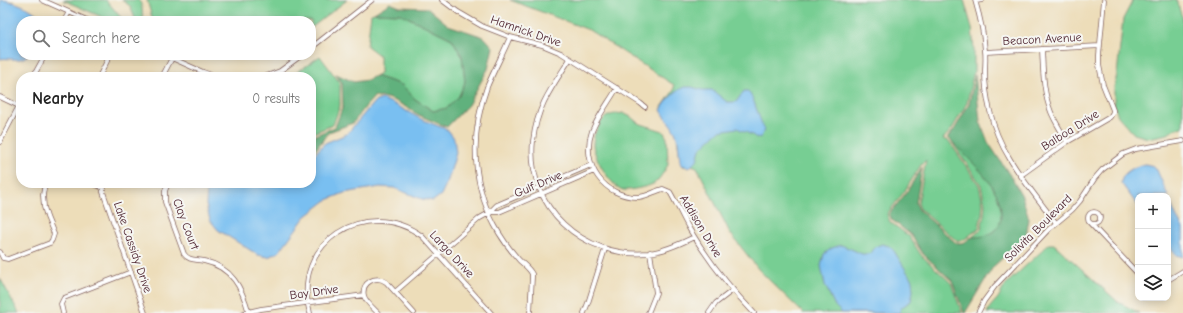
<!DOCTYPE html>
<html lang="en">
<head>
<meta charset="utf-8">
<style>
	body { margin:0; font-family:"Comic Neue",sans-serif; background:#f2f2f2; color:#222 }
	.controls { position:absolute; right:12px; bottom:12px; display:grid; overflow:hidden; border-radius:8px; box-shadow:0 2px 10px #0003 }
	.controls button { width:36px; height:36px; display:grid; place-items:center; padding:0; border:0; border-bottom:1px solid #e0e0e0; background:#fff; color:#222; font:20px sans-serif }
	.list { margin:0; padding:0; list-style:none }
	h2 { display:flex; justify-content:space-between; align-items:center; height:52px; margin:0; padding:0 16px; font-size:17px }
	h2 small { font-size:13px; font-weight:400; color:#767676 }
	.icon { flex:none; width:22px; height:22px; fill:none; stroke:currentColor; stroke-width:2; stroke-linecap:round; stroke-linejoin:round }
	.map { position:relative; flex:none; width:1183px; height:313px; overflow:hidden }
	.search { position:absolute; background:#fff; box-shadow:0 2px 10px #0003; left:16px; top:16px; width:300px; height:44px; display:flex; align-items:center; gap:10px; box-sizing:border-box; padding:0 14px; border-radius:16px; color:#767676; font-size:15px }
	.panel { position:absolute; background:#fff; box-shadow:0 2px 10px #0003; left:16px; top:72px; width:300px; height:116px; border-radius:16px }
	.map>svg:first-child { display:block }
</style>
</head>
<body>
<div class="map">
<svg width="1183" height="313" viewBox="0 0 1183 313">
	<rect width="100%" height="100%" fill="#f6f6f2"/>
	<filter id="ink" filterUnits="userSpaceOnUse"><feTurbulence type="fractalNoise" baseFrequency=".025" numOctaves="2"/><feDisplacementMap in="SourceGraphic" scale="8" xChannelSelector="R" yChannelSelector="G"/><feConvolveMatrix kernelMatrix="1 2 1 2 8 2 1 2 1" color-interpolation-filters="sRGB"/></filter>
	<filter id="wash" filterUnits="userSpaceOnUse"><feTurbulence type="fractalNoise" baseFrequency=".012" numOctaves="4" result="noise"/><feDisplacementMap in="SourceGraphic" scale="16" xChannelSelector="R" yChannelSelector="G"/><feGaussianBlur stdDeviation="0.9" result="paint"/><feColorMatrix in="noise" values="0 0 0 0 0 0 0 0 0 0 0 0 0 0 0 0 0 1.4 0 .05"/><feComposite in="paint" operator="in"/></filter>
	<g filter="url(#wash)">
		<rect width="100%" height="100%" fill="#edddb9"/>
		<path fill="#77ce93" stroke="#60765f" d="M63,0H106L124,21H111Z
			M122,0H139C144,9 141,12 144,21H136L130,6Z
			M147,0H347L311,28V21H153Z
			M510,0H964L972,28L974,50V71L967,103L952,129L943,139L949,141L979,185L983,203L982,214L979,228L965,239L957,241L920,209L918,203L926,160L921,165L904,192L887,214L890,222L909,236L921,255L951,283L962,313H803L759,270L730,233L697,167L691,165L687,167L683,166C677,153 680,140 673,126C669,119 663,115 662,107L674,90V85L589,30Z
			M1133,0H1176L1183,19V127L1175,129L1168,134L1148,138L1134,134L1118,116L1114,105V89L1117,74L1123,19Z
			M374,13L401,14L452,39L462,56L465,82L459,96L447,108L433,111L415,99L402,85L375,76L380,73V56L367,46L371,14Z
			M320,56L340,83V106L333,125L313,133H311V77H290Z
			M623,113L631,117L638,123L663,131L667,138L668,165C664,171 659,181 653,184C647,187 628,191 623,190C610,186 594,157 593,145C593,135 599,120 608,116C611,114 618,114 623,113Z
			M952,142C965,154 978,167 989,180C997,191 1008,217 996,229C990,235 980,239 971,238L981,229L984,215L985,204L981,185Z
			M1048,244H1054L1118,302L1139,313H987L990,307L998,298L1006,284L1043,250Z
			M0,278L19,313H0Z"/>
		<path fill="#61b17d" stroke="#566854" d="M390,3L400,7L428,8L448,25L484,37L493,47L488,69L468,105L447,127C438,123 429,120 421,116C411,111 389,94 378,98L375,96L366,106L353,123L329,132L316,149L311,153V135L313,136L335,127L343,106L342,83L336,74L354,82L367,80L375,76L402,85L415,99L433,111L447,108L459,96L465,82L462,56L452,39L401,14L374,13Z
			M975,75L980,121L988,142L1011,177L1022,196L1029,219L1026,236L993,267L965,313H964L952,281L923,254L911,235L892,220L889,214L906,193L922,167L916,203L919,210L956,243C959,243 963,243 965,242C967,241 968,239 970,238C976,236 983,238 991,233C997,229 1001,224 1001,216C1002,191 981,171 965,155C960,149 954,145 950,139L947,138L954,130L969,104Z"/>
		<path fill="#79bff1" stroke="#626f8e" d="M0,0C13,0 36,9 43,21H21V55H28C19,63 10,57 0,59Z
			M684,87H692L702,90H712L727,102H736L744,91H748L753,99L764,130L761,137L756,138L754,136L737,128L719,131L700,149L697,160L690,167L681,165C678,154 680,142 675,132C671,124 665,118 661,110C667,100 673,92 684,87Z
			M382,99L392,103L421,119L448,130L454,138L456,153L448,180L441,195L433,201L422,199L394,188L380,187L344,193L327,200L305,217L279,252L268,257L258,255L218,230L210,220L206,205L207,189L210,183H311V158L325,143L347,134L374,102Z
			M1145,164L1154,166L1157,170L1168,196H1138V206L1121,183C1122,171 1135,167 1145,164Z
			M1168,197L1176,216L1183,228V257L1176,255L1168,244Z
			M882,244L889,246L894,251L912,280L913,291L911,301L902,307L899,313H842L835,306L825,285L821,266L824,254L832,248L841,245L851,249L862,254H869L877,246Z"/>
	</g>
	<g filter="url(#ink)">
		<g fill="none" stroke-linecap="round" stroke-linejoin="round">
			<defs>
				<path id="minor" d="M42,0L89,21
					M442,0L458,12L482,26L510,37L542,45L561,53L640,103L645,107
					M975,0C980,17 984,33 985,51C986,58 985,65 985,72C985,85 987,98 990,111C999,154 1031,189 1056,223
					M976,1L982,0
					M64,21L69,12
					M510,37C503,54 494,70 487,87C469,137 472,188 499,233C505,243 512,252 519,260C524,265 529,268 532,274V277L530,313
					M311,48L372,0
					M1042,49C1043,70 1043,92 1051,112C1055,122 1062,132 1067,142
					M986,52L1100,46
					M165,55L203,72L217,77
					M570,59C552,87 537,106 533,141C526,207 583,259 649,253C665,251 680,244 694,237
					M33,77L45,55
					M99,77L110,55
					M162,77L172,58
					M264,77L280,71L302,55
					M617,88C609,102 598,116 592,131C580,164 604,198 639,197C648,196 655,191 663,189L670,192C677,204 683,218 690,230C708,260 730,288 754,313
					M0,97L21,107
					M0,142L21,102
					M1021,175L1067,142L1110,117L1113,112V110L1103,85L1099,65V55L1104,0
					M92,183L103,188
					M168,183L165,191V202L184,254C189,261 196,259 204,261C232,267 242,288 249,313
					M103,188V192L145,313
					M1088 218a6 6 0 1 1 12 0a6 6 0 1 1-12 0Z
					M489,212H499L594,171
					M1089,222L1138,274
					M0,252L3,258L8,259L50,243L52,240L54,234L47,217L44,207L43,195L45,183
					M1168,280L1183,271
					M395,292L480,218L489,213L497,205L591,165
					M63,313L61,304L64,298L131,272
					M244,313L261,309L364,295
					M310,313C290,244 365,195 422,236L491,313
					M378,313C373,308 366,302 364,296C361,282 376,275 386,282L414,313
					M584,313L588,303L605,249
					M648,313L656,293L650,252
					M709,313L716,303L733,290
					M978,313L984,301L995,286L1048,230L1072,210L1080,201L1095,178L1102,170L1123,154L1136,149L1183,141"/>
			</defs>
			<use href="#minor" stroke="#83625d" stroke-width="5.5"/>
			<use href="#minor" stroke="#fff" stroke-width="4"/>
		</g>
	</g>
	<g text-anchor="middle" stroke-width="4" stroke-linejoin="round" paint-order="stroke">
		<g font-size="12" fill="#4a1f2b" stroke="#f6f6f2">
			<text transform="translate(526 31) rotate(19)" y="4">Hamrick Drive</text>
			<text transform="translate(1042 39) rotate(-3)" y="4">Beacon Avenue</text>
			<text transform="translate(1070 130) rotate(-32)" y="4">Balboa Drive</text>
			<text transform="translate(538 184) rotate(-23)" y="4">Gulf Drive</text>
			<text transform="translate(186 224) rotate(69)" y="4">Clay Court</text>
			<text transform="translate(701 226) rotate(59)" y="4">Addison Drive</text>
			<text transform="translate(1038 228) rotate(-45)" y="4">Solivita Boulevard</text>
			<text transform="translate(133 247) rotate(71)" y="4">Lake Cassidy Drive</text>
			<text transform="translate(452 254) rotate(47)" y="4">Largo Drive</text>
			<text transform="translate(314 292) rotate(-8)" y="4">Bay Drive</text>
		</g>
	</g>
</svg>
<div class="controls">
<button>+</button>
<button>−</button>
<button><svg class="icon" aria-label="layers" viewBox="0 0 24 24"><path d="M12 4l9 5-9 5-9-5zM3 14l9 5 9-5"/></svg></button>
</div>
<div class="search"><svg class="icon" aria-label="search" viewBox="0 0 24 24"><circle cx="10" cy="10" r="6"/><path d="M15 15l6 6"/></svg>Search here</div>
<section class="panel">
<h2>Nearby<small>0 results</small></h2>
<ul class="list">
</ul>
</section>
</div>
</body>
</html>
